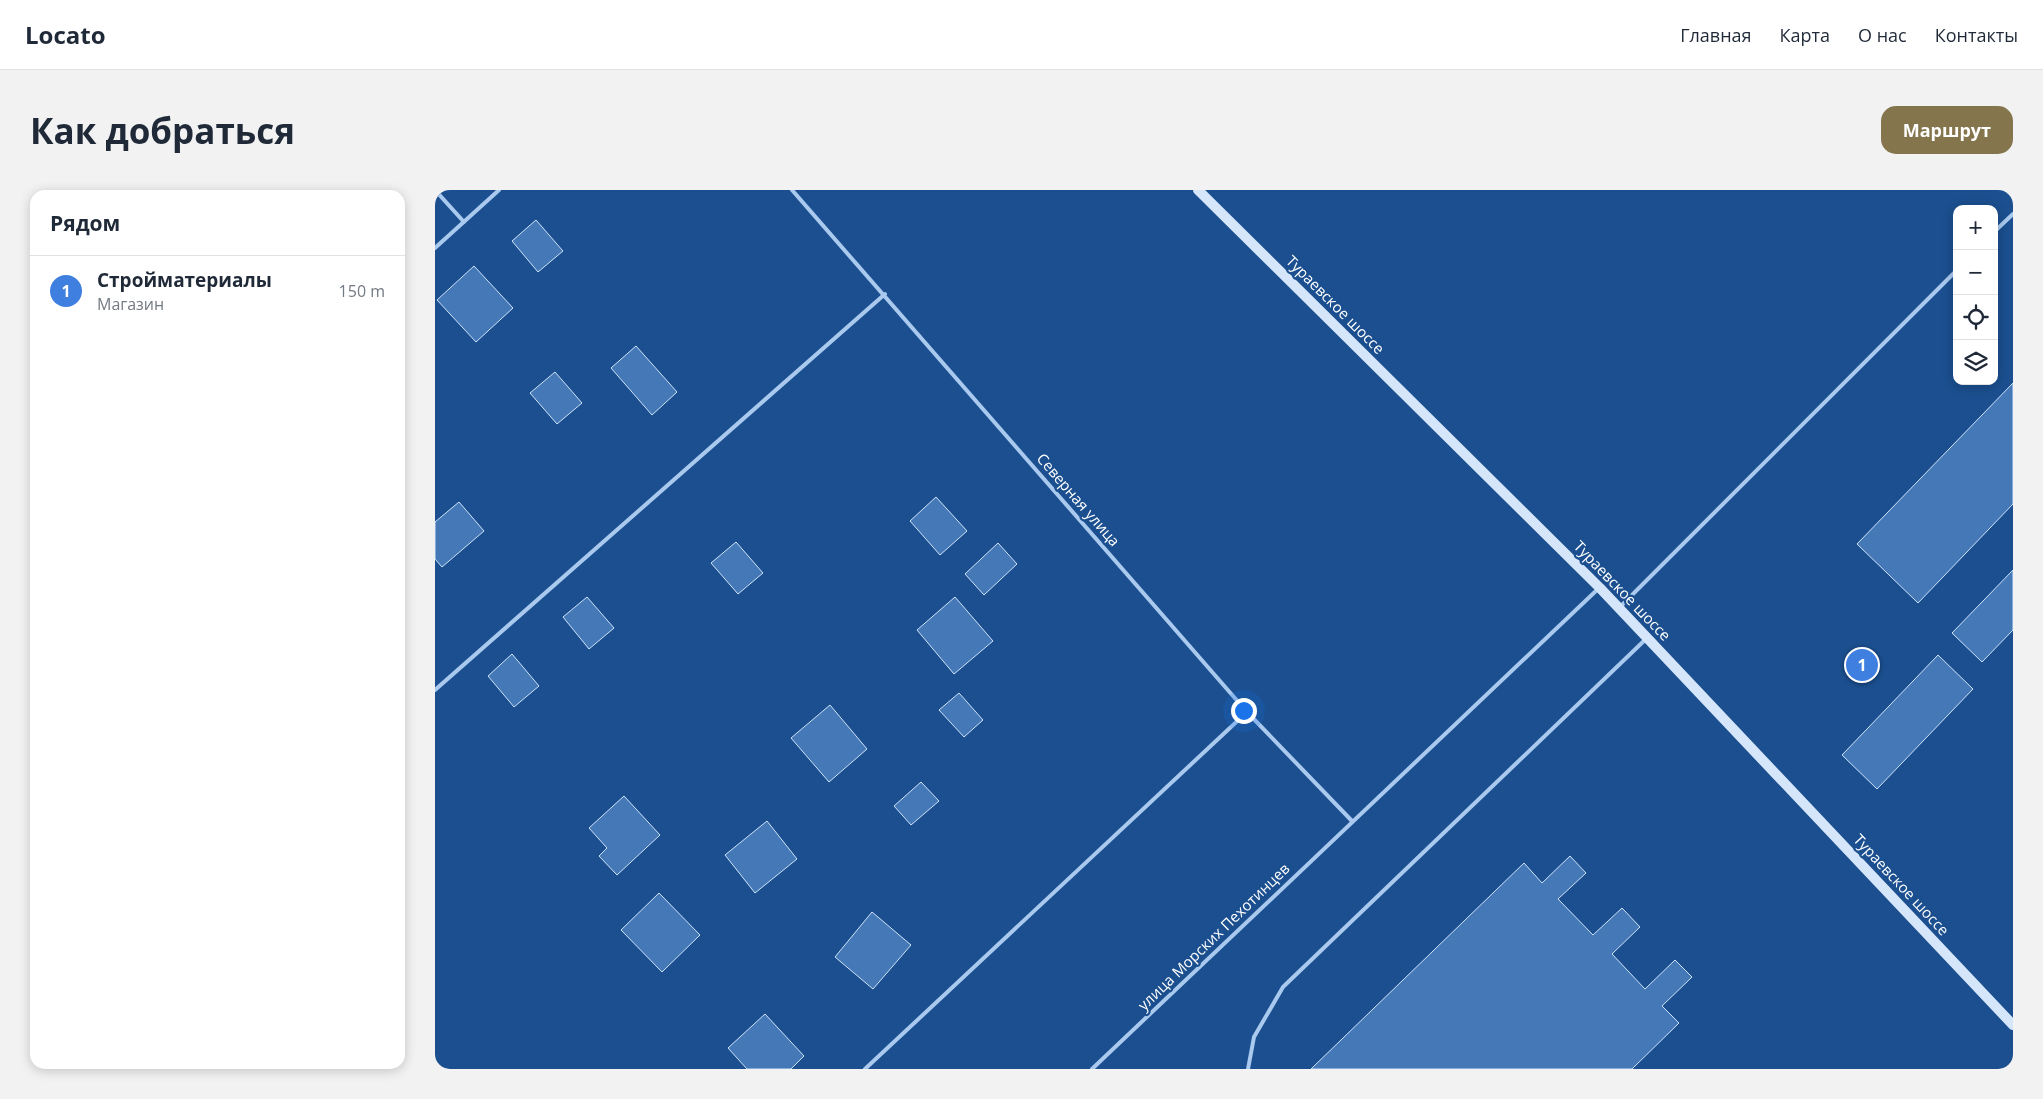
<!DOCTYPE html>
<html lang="ru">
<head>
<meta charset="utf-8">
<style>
	body { margin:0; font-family:"Open Sans",sans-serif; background:#f2f2f3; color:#1f2937 }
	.controls { position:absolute; right:15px; top:15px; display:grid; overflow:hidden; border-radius:10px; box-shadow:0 2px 12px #0003 }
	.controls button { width:45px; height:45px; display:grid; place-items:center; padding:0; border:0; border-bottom:1px solid #e0e1e3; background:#fff; color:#1f2937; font:25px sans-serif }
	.you { position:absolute; left:808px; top:520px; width:18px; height:18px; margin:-12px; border:4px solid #fff; border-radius:50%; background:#1a73e8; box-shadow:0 0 0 8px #1a73e833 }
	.badge { display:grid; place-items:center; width:32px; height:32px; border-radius:50%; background:#84754c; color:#fff; font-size:16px; font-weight:700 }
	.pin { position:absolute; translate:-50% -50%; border:2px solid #fff; box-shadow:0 1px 5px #0006 }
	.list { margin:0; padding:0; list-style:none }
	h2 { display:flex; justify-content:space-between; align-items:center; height:65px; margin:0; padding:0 20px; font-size:21px }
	h2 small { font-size:16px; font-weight:400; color:#747a83 }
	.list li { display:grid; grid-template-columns:32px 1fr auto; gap:15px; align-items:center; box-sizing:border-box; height:70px; padding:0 20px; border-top:1px solid #e0e1e3 }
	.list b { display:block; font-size:19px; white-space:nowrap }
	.list p { margin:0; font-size:16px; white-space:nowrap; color:#747a83 }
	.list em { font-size:16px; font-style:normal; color:#747a83 }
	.icon { flex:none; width:28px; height:28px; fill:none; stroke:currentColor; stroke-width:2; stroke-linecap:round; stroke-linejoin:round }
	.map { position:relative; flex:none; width:1578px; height:879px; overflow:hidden; border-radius:15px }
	header { display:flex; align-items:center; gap:30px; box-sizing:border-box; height:70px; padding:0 25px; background:#fff; border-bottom:1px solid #e0e1e3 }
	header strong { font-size:24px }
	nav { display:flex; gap:28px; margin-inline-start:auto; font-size:18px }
	.intro { display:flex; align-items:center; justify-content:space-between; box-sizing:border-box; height:120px; padding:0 30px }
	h1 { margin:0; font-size:35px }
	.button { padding:12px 22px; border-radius:15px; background:#84754c; color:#fff; font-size:18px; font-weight:700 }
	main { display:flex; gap:30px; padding:0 30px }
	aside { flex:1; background:#fff; border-radius:15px; box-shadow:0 2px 12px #0003 }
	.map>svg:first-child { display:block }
</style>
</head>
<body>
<header>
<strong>Locato</strong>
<nav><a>Главная</a><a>Карта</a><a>О нас</a><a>Контакты</a></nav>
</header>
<div class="intro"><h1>Как добраться</h1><a class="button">Маршрут</a></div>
<main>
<aside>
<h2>Рядом<small></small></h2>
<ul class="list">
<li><span class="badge" style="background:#3f7fe0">1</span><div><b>Стройматериалы</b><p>Магазин</p></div><em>150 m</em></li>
</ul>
</aside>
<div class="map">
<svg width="1578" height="879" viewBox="0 0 1578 879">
	<rect width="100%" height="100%" fill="#1b4f8f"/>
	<path fill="#4478b7" stroke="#cfe3fa" d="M101,30L128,61L103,82L77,51Z
		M39,76L78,118L41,152L2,110Z
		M201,156L242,202L217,225L176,178Z
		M120,182L147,213L122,234L95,203Z
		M1578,193V314L1483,413L1422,354Z
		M501,307L532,341L505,365L475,331Z
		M24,312L49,341L7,377L0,369V332Z
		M301,352L328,383L303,404L276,373Z
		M563,353L582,374L549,405L530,384Z
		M1578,380V440L1547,472L1517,443Z
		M152,407L179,438L154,459L128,427Z
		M520,407L558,451L519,484L482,440Z
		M77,464L104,496L79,517L53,486Z
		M1503,465L1538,499L1442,599L1407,565Z
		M524,503L548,530L529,547L504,520Z
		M395,515L432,559L394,592L356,548Z
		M486,592L504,611L476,635L459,616Z
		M189,606L225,645L182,685L164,666L172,658L154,638Z
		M332,631L362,669L320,703L290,665Z
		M1135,666L1151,683L1123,709L1158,745L1187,718L1205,737L1177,764L1210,799L1240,770L1257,787L1227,816L1244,833L1197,879H876L1089,673L1107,693Z
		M224,703L265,745L227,782L186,740Z
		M437,722L476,755L438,799L400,767Z
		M330,824L369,866L356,879H312L293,858Z"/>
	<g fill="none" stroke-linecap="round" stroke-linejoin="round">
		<path stroke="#a9c9ee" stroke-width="4" d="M0,0L29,32
			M357,0L812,522L917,631
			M1559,42L1578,24
			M0,58L64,0
			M1184,418L1522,80
			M0,500L450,104
			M430,879L812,522
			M657,879L1163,399
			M813,879L819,847L848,797L1212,448"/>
		<path stroke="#d6e6fa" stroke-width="10" d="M763,0L1165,398L1578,835"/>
	</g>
	<g text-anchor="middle" stroke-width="4.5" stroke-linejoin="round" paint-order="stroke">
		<g font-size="15" fill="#fff" stroke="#1b4f8f">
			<text transform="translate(900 115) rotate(45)" y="5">Тураевское шоссе</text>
			<text transform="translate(643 310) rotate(49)" y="5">Северная улица</text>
			<text transform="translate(1187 401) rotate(46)" y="5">Тураевское шоссе</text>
			<text transform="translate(1466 695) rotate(47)" y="5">Тураевское шоссе</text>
			<text transform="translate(779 747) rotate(-44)" y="5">улица Морских Пехотинцев</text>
		</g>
	</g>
</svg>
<div class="controls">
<button>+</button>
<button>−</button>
<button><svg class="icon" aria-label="locate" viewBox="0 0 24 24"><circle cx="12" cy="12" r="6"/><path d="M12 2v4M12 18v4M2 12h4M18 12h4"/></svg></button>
<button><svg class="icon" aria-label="layers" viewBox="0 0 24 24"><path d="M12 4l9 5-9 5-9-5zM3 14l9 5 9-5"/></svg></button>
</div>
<div class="you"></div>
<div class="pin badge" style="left:1427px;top:475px;background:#3f7fe0">1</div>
</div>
</main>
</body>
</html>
